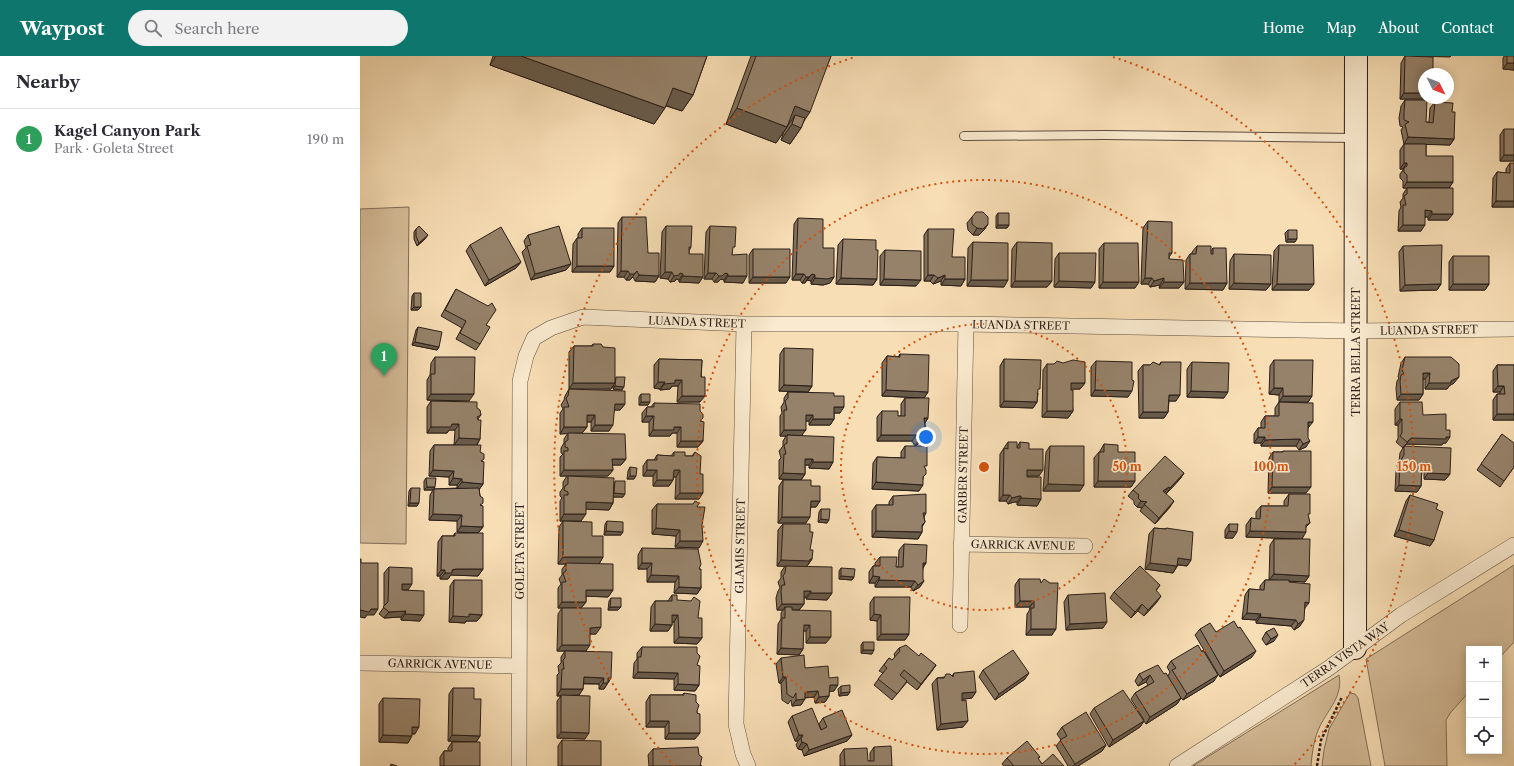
<!DOCTYPE html>
<html lang="en">
<head>
<meta charset="utf-8">
<style>
	body { margin:0; font-family:"Libre Caslon Text",serif; background:#f2f2f3; color:#2b2b33 }
	.controls { position:absolute; right:12px; bottom:12px; display:grid; overflow:hidden; border-radius:0px; box-shadow:0 2px 10px #0003 }
	.controls button { width:36px; height:36px; display:grid; place-items:center; padding:0; border:0; border-bottom:1px solid #e1e1e2; background:#fff; color:#2b2b33; font:20px sans-serif }
	.compass { position:absolute; left:1058px; top:12px; width:36px; height:36px; border-radius:50%; background:#fff; box-shadow:0 2px 10px #0003; rotate:132deg }
	.you { position:absolute; left:566px; top:381px; width:14px; height:14px; margin:-10px; border:3px solid #fff; border-radius:50%; background:#1a73e8; box-shadow:0 0 0 6px #1a73e833 }
	.badge { display:grid; place-items:center; width:26px; height:26px; border-radius:50%; background:#0f766e; color:#fff; font-size:13px; font-weight:700 }
	.pin { position:absolute; translate:-50% -33px; filter:drop-shadow(0 1px 2px #0008) }
	.pin::after { content:''; position:absolute; top:21px; width:14px; height:12px; background:inherit; clip-path:polygon(0 0,100% 0,50% 100%) }
	.list { margin:0; padding:0; list-style:none }
	h2 { display:flex; justify-content:space-between; align-items:center; height:52px; margin:0; padding:0 16px; font-size:17px }
	h2 small { font-size:13px; font-weight:400; color:#7c7c81 }
	.list li { display:grid; grid-template-columns:26px 1fr auto; gap:12px; align-items:center; box-sizing:border-box; height:60px; padding:0 16px; border-top:1px solid #e1e1e2 }
	.list b { display:block; font-size:15px; white-space:nowrap }
	.list p { margin:0; font-size:13px; white-space:nowrap; color:#7c7c81 }
	.list em { font-size:13px; font-style:normal; color:#7c7c81 }
	.icon { flex:none; width:22px; height:22px; fill:none; stroke:currentColor; stroke-width:2; stroke-linecap:round; stroke-linejoin:round }
	.map { position:relative; flex:none; width:1154px; height:710px; overflow:hidden }
	header { display:flex; align-items:center; gap:24px; box-sizing:border-box; height:56px; padding:0 20px; background:#0f766e; color:#fff }
	header strong { font-size:19px }
	nav { display:flex; gap:22px; margin-inline-start:auto; font-size:14px }
	.search { width:280px; height:36px; background:#f2f2f3; display:flex; align-items:center; gap:10px; box-sizing:border-box; padding:0 14px; border-radius:22px; color:#7c7c81; font-size:15px }
	main { display:flex }
	aside { flex:1; background:#fff }
	.map>svg:first-child { display:block }
</style>
</head>
<body>
<header>
<strong>Waypost</strong>
<div class="search"><svg class="icon" aria-label="search" viewBox="0 0 24 24"><circle cx="10" cy="10" r="6"/><path d="M15 15l6 6"/></svg>Search here</div>
<nav><a>Home</a><a>Map</a><a>About</a><a>Contact</a></nav>
</header>
<main>
<aside>
<h2>Nearby<small></small></h2>
<ul class="list">
<li><span class="badge" style="background:#2e9e5b">1</span><div><b>Kagel Canyon Park</b><p>Park · Goleta Street</p></div><em>190 m</em></li>
</ul>
</aside>
<div class="map">
<svg width="1154" height="710" viewBox="0 0 1154 710">
	<rect width="100%" height="100%" fill="#f8deb5"/>
	<filter id="stains"><feTurbulence type="fractalNoise" baseFrequency=".005" numOctaves="4"/><feColorMatrix values="0 0 0 0 .2 0 0 0 0 .09 0 0 0 0 .02 0 0 0 .5 -.17"/></filter>
	<radialGradient id="worn" r=".72"><stop offset=".6" stop-color="#630" stop-opacity="0"/><stop offset="1" stop-color="#630" stop-opacity=".3"/></radialGradient>
	<path fill="#d5bd9a" stroke="#806e59" d="M49,151L46,488L0,487V153Z
		M1154,509V586L1139,602V593H1109V636L1091,656L1086,664L1087,710H1025L1006,603Z
		M979,619C983,640 969,652 960,670C954,682 952,697 951,710H833Z
		M990,637L995,638L998,642L1011,710H962L964,694L969,673Z"/>
	<g fill="none" stroke-linecap="round" stroke-linejoin="round">
		<defs>
			<path id="lane" d="M604,80L744,79L995,82"/>
			<path id="street" d="M384,268L376,668L383,698L388,710
				M601,488L725,490
				M600,569L606,268
				M0,607L159,610
				M159,710L160,325L166,300L174,282L191,272L223,261L384,268H606L996,275L1154,273
				M817,710L969,612L1041,559L1154,489"/>
			<path id="secondary" d="M995,592L996,0"/>
		</defs>
		<use href="#lane" stroke="#5e4e3f" stroke-width="10"/>
		<use href="#street" stroke="#5e4e3f" stroke-width="16"/>
		<use href="#secondary" stroke="#2b1e18" stroke-width="24"/>
		<path stroke="#2b1e18" stroke-width="2.5" stroke-dasharray="3 2" stroke-linecap="butt" d="M957,710L961,684L982,641"/>
		<use href="#lane" stroke="#faeacf" stroke-width="8"/>
		<use href="#street" stroke="#faeacf" stroke-width="15"/>
		<use href="#secondary" stroke="#faeacf" stroke-width="22"/>
	</g>
	<path fill="#81705b" stroke="#2b1e18" d="M133,0H347L333,39L322,55L306,50L294,68L130,9Z
		M391,0H471L441,72L430,88L421,84L424,75L429,68H428L427,71L416,87L366,68Z
		M1045,0L1068,43H1040L1041,7Z
		M1144,0H1154V14L1143,13V2Z
		M1045,44L1066,66H1069L1070,52L1075,46L1092,56L1094,83L1090,89L1066,88V100L1093,126L1089,132H1053L1088,164H1068V161H1065L1061,175H1038L1039,155L1041,151L1040,146L1043,142V138L1047,132H1043V125L1040,122V118L1043,114V113H1040V94L1044,88H1059H1044L1041,74L1043,71L1040,70L1039,62L1041,50Z
		M1144,73L1154,105H1140V79Z
		M1150,107L1154,151H1132L1133,122L1137,116L1146,117V113Z
		M638,157L649,169L647,172H636V160Z
		M262,161L288,197L299,220L295,226L275,225L273,221L270,224H266L264,221H257L258,167Z
		M612,161L628,168L624,174L619,179H613L608,174L607,167Z
		M438,162L463,192L474,221L470,227L463,229L451,228V225L447,224L445,227H442L440,224H432L434,168Z
		M788,165L812,197L809,201V203L824,226L819,232H799L800,229L790,231L788,228H781L783,172Z
		M306,170L331,191L329,195V198L339,227L319,226V224L316,223L315,225L310,226L308,223L300,222L302,176Z
		M350,170L372,195V199L383,227L364,226V224L361,223L358,226H354L352,223H344L346,176Z
		M222,172L254,210L250,216H212L213,188L217,182H218V178Z
		M56,173L65,183L57,190L54,183V176Z
		M568,173L592,201L605,223L601,230L581,229V225L573,228L570,225H564V179Z
		M928,174L935,186H926L925,177Z
		M168,179L211,208L206,214L171,224L162,196L166,192L164,185Z
		M483,183L517,223L513,229L476,228L478,189Z
		M613,186L644,231L607,230L608,192Z
		M657,186L692,225L687,231H651L652,193Z
		M744,187L775,232H739V193Z
		M110,189L161,206L156,212L125,230L106,195Z
		M919,189L949,234H912L914,195Z
		M837,190L851,195L853,192L867,227L863,234L825,233L826,204L830,198H832V196Z
		M1043,190L1081,228L1077,234L1040,235L1039,196Z
		M393,193L426,227H389V199Z
		M525,194L556,230L520,229V200Z
		M699,197L735,226L731,232L694,231L695,203Z
		M874,198L911,228L906,234L869,233L870,205Z
		M1093,200L1129,228L1125,234H1089V206Z
		M96,233L126,269L120,288L116,294L96,283L102,272L81,260L92,240Z
		M54,237L58,254H51L52,240Z
		M58,271L79,291L77,294L52,289L56,274Z
		M233,288L255,322L262,334L253,333V330L251,333H209V296L214,290H231Z
		M424,292L452,330L448,336L419,335L420,298Z
		M540,298L568,336L564,342L522,340V307L527,300L538,301Z
		M75,301L109,345L67,344V324L70,319L71,307Z
		M1045,301L1094,327L1089,330L1087,333H1065V323H1063V338L1059,344H1037L1036,332L1037,325L1039,322L1038,321L1041,307Z
		M299,303L342,304L340,346H317L318,330H312L310,333L300,334V333L294,332V309Z
		M644,303L678,337L677,346L673,352L640,351V310Z
		M914,304L952,340L948,346H919V339L909,338L910,310Z
		M736,305L772,324L768,341L731,340V311Z
		M801,306L816,345H809L808,356L804,362H779L778,315L783,309H799Z
		M832,306L864,342L827,341V313Z
		M687,308L725,327L720,333H711L713,355L708,362L682,361L683,314Z
		M1137,309H1154V364H1133V344L1137,338H1140V336H1133V315Z
		M209,333L265,348L260,354H254L249,375H231V366H227V371L222,377L266,403L261,409H252L253,414L248,420H217L254,426L263,441H253V447L249,454L226,453L221,465H200V445L202,442L200,440V436L203,432V426L207,420H200V401L203,398L201,397V392L204,387V383L208,377L200,378V357L203,353L201,349L204,344L205,340Z
		M428,336L474,340L480,357H474V363L470,369H449V365H446L442,380L473,406L469,413L449,412V409H445V418L441,424L419,423V404L421,402L419,395L423,390V385L426,380H420V360L422,357L421,351L424,346V342Z
		M281,338L288,349H279V341Z
		M545,342L568,362L565,367L566,380L561,386L555,390L552,385H517V361L522,355L538,360H541V348Z
		M71,345L117,352L121,359L118,363L120,383L117,389L120,396L122,405L123,428L119,433L120,440L123,471L118,477L97,476V465L69,464L70,439L73,434H64V425L66,422L74,433L97,432V429H89V421L69,420L70,395L74,389H94L95,374H89L87,377H67V351Z
		M919,346L948,372L946,391L939,394L936,390H901V387H894V378L898,372H901V366L905,360H915V352Z
		M1040,346L1063,359L1086,387H1083L1082,389L1046,388L1043,392L1036,386L1038,383V369H1035V353Z
		M294,347L340,355L343,385L338,391H317V377H312L310,380H289V366H282V357L287,351H291Z
		M1142,378L1154,411L1140,431L1117,414Z
		M648,386L657,391L660,386L669,393L679,420H667L681,443L677,450L657,449V446H654L648,448L646,445H639L640,398Z
		M744,388L758,396L775,425L771,431H734V402L739,396H740V395Z
		M545,390L565,413L563,423L559,435L512,433L513,407L517,401L541,402V396Z
		M690,390L720,435H683L686,396Z
		M1044,390L1090,418L1085,424L1064,423V414L1062,413L1061,430L1057,436L1035,435L1036,415L1038,412L1037,410L1039,405L1040,397Z
		M923,395L946,437H908L909,402L913,396H922Z
		M314,396L325,400H332L335,396L340,418L339,443H315L316,421H314L313,424L309,430H293V420H283V410L287,404H294L297,399L311,400Z
		M270,411L274,423H267L268,415Z
		M824,417L820,423L806,438L810,451L795,468L780,455L782,452L777,451L774,448V445L768,440L773,434Z
		M423,424L451,430L460,445L456,451H451L446,467H418L419,430Z
		M51,432L57,450H48L49,435Z
		M929,438L948,460L950,467L946,471L942,483L949,520L945,526L929,525V526L945,552L940,570L934,574L931,570L896,567V564L882,563L885,539L889,533L900,534V530L905,524H909L910,489L914,483H941L886,481V469L891,462L896,463V456L901,450H924V445Z
		M1050,439L1076,453L1074,484L1070,490L1034,480L1046,445Z
		M533,440L566,457L564,461L565,466L562,471V476L558,483L512,481V455L516,449H529V446Z
		M297,448L337,451L339,492L315,491L316,480L292,478V454Z
		M461,453L467,467L458,466L459,456Z
		M203,465L232,480L243,501L239,508H220L253,534L248,541L226,540V546L221,552H198V532L201,528L199,523L202,519V513L206,508H198L199,471Z
		M247,465L261,479H244L245,468Z
		M423,468L450,494L452,503L448,509H447L446,510L472,537L467,544L446,543V541H444V548L439,554L466,587H446V575H443V593L439,599L417,598L418,568L421,563V557L423,554H417L416,542L418,535L420,532L418,526L421,522V516L425,510H417L418,474Z
		M869,468L873,482H865V474Z
		M794,472L805,473L806,472L831,504L827,510L818,509L813,517L785,513L789,478Z
		M95,477L123,513L118,520L91,519L90,520L88,523H80V520H77L78,486L82,480H93Z
		M544,488L566,507L563,512L560,531L553,535L551,531H515V527H509V516L513,510H515V507L520,501L536,511H538L539,494Z
		M282,492L339,513L341,532L337,538L314,537L315,526H287V513H278V499Z
		M29,511L48,534L60,565L41,564V561L24,562L19,558L24,551V517Z
		M481,512L494,521L492,524L479,523V515Z
		M659,523L681,527L692,579H666L667,558L669,555L670,551H655V529Z
		M94,524L122,559L117,565H106L105,567L89,566L90,530Z
		M800,529L796,535L797,546L784,560L778,555L771,562L750,542L754,536Z
		M312,539L317,544L338,562L342,582L337,588L314,587V566H312V569L308,575H290L291,551L295,545H308Z
		M708,539L743,572L706,574L704,546Z
		M514,541L549,578L545,584H517V565L510,564V547Z
		M251,542L261,551L258,554H248L249,545Z
		M202,552L236,578H230L226,595L251,622L244,633H239V628H223V633L219,639H207L225,683L197,682V645L201,640H197V619L199,617L198,610L201,607V601L205,595H197L198,558Z
		M840,573L892,601L860,621L835,579Z
		M906,576L914,585L906,589L902,583Z
		M503,586L512,598L501,597V589Z
		M282,591L337,609L339,629L335,635L314,634V623L273,622L274,607L277,603V597Z
		M539,592L559,600L576,609L557,634L547,626L532,644L514,629L523,617L519,615L529,602L532,604L535,601L534,598Z
		M421,602L469,622L474,635H469V640L465,646L455,647L454,641L445,642L441,649L432,650L431,644L428,648L422,644L421,627H419L416,608Z
		M811,605L854,625L823,644L821,642L817,648L786,668L784,665L780,671L749,691L730,658L734,652L784,664L771,643L775,637L788,629L786,626L778,630L775,625L779,618H804L808,620L810,616L807,611Z
		M623,614L665,623L635,644L619,621Z
		M594,617L612,642L602,643L603,671L577,674L572,628L577,622L592,620Z
		M481,630L488,639L479,640L478,633Z
		M93,632L114,643L120,680L116,686L88,685L89,638Z
		M324,637L337,655L335,683H305V671H286V646L290,639H322Z
		M23,642L55,678H52L48,687L19,686V648Z
		M432,660L461,674V673L459,668L463,662L492,679L487,685L444,700L442,694L438,693L436,689L438,685H435L428,666Z
		M702,671L746,689L742,695L718,710H708L696,690L701,684L697,678Z
		M202,684L241,710H198V690Z
		M92,686L120,710H80V701L84,695H88V692Z
		M514,691L532,710H480V699L484,693L508,705H510V697Z
		M293,693L339,699L340,710H342H289L288,699Z
		M680,701L678,703L682,708L704,710H644L642,708L647,702Z"/>
	<path fill="#695b4a" stroke="#2b1e18" d="M136,0H161L305,52L294,68L130,9Z
		M1050,0H1091L1090,1Z
		M1147,7H1154V14L1143,13Z
		M313,32L333,39L322,55L302,48Z
		M1044,37H1064V42H1069L1068,43H1040Z
		M435,50L450,56L440,71L441,72L430,88L421,84L432,68L435,59L429,68L424,66Z
		M377,52L427,71L416,87L366,68Z
		M1048,81L1094,83L1090,89L1044,88Z
		M1144,99H1154V105H1140Z
		M1044,107H1047L1043,113H1040Z
		M1047,126H1093L1089,132H1043Z
		M1136,145H1154V151H1132Z
		M1065,154L1072,155L1068,161H1061Z
		M1072,158H1093L1088,164H1068Z
		M628,168L624,174L619,179H613L617,172Z
		M638,169H649L647,172H636Z
		M1043,169H1065L1061,175H1038Z
		M68,179L65,183L57,190L59,187Z
		M928,183H937L935,186H926Z
		M161,206L156,212L125,230L129,224Z
		M211,208L206,214L171,224L175,218Z
		M217,210H254L250,216H212Z
		M261,215H268L264,221H257Z
		M277,215L270,224H266L270,218Z
		M305,216H312L308,223L300,222Z
		M320,217L323,218L319,224L316,223L315,225L310,226L314,220Z
		M348,217H356L352,223H344Z
		M365,217L368,218L364,224L361,223L358,226H354L359,220Z
		M436,218H444L440,224H432Z
		M452,218L455,219L451,225L447,224Z
		M279,219L299,220L295,226L275,225Z
		M568,219H574L570,225H564Z
		M585,219L581,225L573,228L578,222Z
		M323,220L343,221L339,227L319,226Z
		M368,220H387L383,227L364,226Z
		M393,221H430L426,227H389Z
		M446,221H449L445,227H442Z
		M474,221L470,227L463,229L451,228L455,222Z
		M481,222L517,223L513,229L476,228Z
		M785,222H792L788,228H781Z
		M804,222L800,229L790,231L794,225Z
		M524,223L561,224L556,230L520,229Z
		M585,223H605L601,230L581,229Z
		M611,224H648L644,231L607,230Z
		M655,225H692L687,231H651Z
		M699,225L735,226L731,232L694,231Z
		M743,226H779L775,232H739Z
		M804,226H824L819,232H799Z
		M830,227H867L863,234L825,233Z
		M874,227L911,228L906,234L869,233Z
		M917,228H954L949,234H912Z
		M1081,228L1077,234L1040,235L1045,229Z
		M1093,228H1129L1125,234H1089Z
		M54,251H61L58,254H51Z
		M55,286L79,291L77,294L52,289Z
		M1063,317H1070L1065,323H1059Z
		M1099,321L1094,327L1089,330L1087,333H1065L1069,327L1091,325Z
		M315,324H322L318,330H312L310,333L300,334L304,328Z
		M298,326H305L300,333L294,332Z
		M213,327H255L251,333H209Z
		M711,327H725L720,333H707Z
		M424,329L452,330L448,336L419,335Z
		M255,330L264,331L262,334L253,333Z
		M1138,330H1144L1140,336H1133Z
		M914,332H923L919,339L909,338Z
		M526,334L568,336L564,342L522,340Z
		M735,334L772,335L768,341L731,340Z
		M831,335L868,336L864,342L827,341Z
		M71,338H114L109,345L67,344Z
		M1041,338H1063L1059,344H1037Z
		M809,339H820L816,345H804Z
		M322,340H345L340,346H317Z
		M923,340H952L948,346H919Z
		M644,345L677,346L673,352L640,351Z
		M281,346H290L288,349H279Z
		M255,348H265L260,354H250Z
		M474,351H484L480,357H470Z
		M687,355H713L708,362L682,361Z
		M783,356H808L804,362H779Z
		M1137,358H1154V364H1133Z
		M227,359H235L231,366L222,365Z
		M446,359H453L449,365H442Z
		M286,360H294L289,366H282Z
		M564,362H568L564,368Z
		M453,363H474L470,369H449Z
		M1040,363H1042L1038,369H1035Z
		M948,366H953L948,372Z
		M92,368H99L95,374H89L87,377H67L71,371Z
		M235,369H253L249,375H231Z
		M204,371H227L222,377L200,378Z
		M314,371H321L317,377H312L310,380H289L293,374Z
		M424,374H446L441,380L427,379L426,380H420Z
		M521,379H556L552,385H517Z
		M566,380L561,386L555,390L559,383Z
		M898,381H905L901,387H894Z
		M1090,381L1086,387H1083L1082,389L1046,388L1043,392L1051,382Z
		M99,382L120,383L116,390L94,389Z
		M940,383L936,390H901L905,384Z
		M321,385H343L338,391H317Z
		M950,385L946,391L939,394L943,388Z
		M252,403H266L261,409H248Z
		M445,403H453L449,409H441Z
		M453,406H473L469,413L449,412Z
		M1062,407H1069L1064,414L1058,413Z
		M73,414L94,415L89,421L69,420Z
		M204,414H253L248,420H200Z
		M287,414H297L293,420H283Z
		M314,414H320L316,421H309Z
		M667,414H683L679,420H663Z
		M423,417L445,418L441,424L419,423Z
		M824,417L820,423L806,438L810,432Z
		M1068,417L1090,418L1085,424L1064,423Z
		M270,420H276L274,423H267Z
		M93,422L102,423L97,429H89Z
		M297,424H313L309,430H293Z
		M738,425H775L771,431H734Z
		M102,426L123,428L119,434L97,432Z
		M516,426L563,429L559,435L512,433Z
		M688,428L724,429L720,435H683Z
		M1039,429L1061,430L1057,436L1035,435Z
		M67,431H75L73,434H64Z
		M809,431L804,437L803,435Z
		M912,431H951L946,437H908Z
		M254,437L265,438L263,441H252Z
		M320,437H343L339,443H315Z
		M643,439H650L646,445H639Z
		M659,440H661L657,446H654L648,448L652,442Z
		M661,442L681,443L677,450L657,449Z
		M451,445H460L456,451H446Z
		M781,445L787,446L782,452L777,451Z
		M814,445L810,451L795,468L799,462Z
		M226,446L253,447L249,454L222,453Z
		M50,447H59L57,450H48Z
		M73,458L102,459L97,465L69,464Z
		M204,458H226L221,465H200Z
		M422,461H450L446,467H418Z
		M461,463L469,464L467,467L458,466Z
		M101,470L123,471L118,477L97,476Z
		M296,472L320,474L316,480L292,478Z
		M1039,474L1074,484L1070,490L1034,480Z
		M246,475L263,476L261,479H244Z
		M516,475L562,476L558,483L512,481Z
		M869,475L877,476L873,482H865Z
		M890,475L946,476L942,483L886,481Z
		M320,485H343L339,492L315,491Z
		M203,501H243L239,508H198Z
		M818,502L831,504L827,510L814,508Z
		M450,503H452L446,511L417,510L421,504Z
		M282,507H292L287,513H278Z
		M563,507H566L562,513Z
		M790,507L817,510L813,517L785,513Z
		M96,513H123L118,520L91,519L90,520L88,523H80L85,517Z
		M81,514H85L80,520H77Z
		M914,518L949,520L945,526L909,524Z
		M291,519L319,520L315,526H287Z
		M481,520L494,521L492,524L479,523Z
		M513,520L520,521L515,527H509Z
		M519,524L555,525L551,531H515Z
		M564,525L560,531L553,535L558,529Z
		M42,528H52L48,534H38Z
		M319,531L341,532L337,538L314,537Z
		M226,534H253L248,541L222,540Z
		M444,535H451L446,541H439Z
		M451,537H472L467,544L446,543Z
		M801,540L797,546L784,560L788,554Z
		M660,545H674L670,551H655Z
		M202,546H226L221,552H198Z
		M945,546L949,547L944,553Z
		M422,548H444L439,554H425V551L423,554H417Z
		M782,548L778,555L771,562L775,556Z
		M250,551H261L258,554H248Z
		M11,553H18L14,559H7L5,562L0,561V554Z
		M46,555L41,561L24,562L29,556Z
		M887,557L901,558L896,564L882,563Z
		M45,558L64,559L60,565L41,564Z
		M109,558L122,559L117,565H106L105,567L89,566L93,560Z
		M514,558L521,559L517,565L510,564Z
		M312,559H318L314,566L308,565Z
		M900,561L936,564L931,570L896,567Z
		M944,564L940,570L934,574L938,568Z
		M747,566L743,572L706,574L710,568Z
		M295,568L312,569L308,575H290Z
		M444,569H450L446,575H439Z
		M241,571L236,578H226L230,572Z
		M671,573H696L692,579H666Z
		M521,578H549L545,584H517Z
		M918,579L914,585L906,589L911,583Z
		M319,581L342,582L337,588L314,587Z
		M450,581H471L466,587H446Z
		M202,589H230L226,595H197Z
		M421,592L443,593L439,599L417,598Z
		M503,594H514L512,598L501,597Z
		M896,595L892,601L860,621L864,615Z
		M576,609L572,615L557,634L561,628Z
		M278,616L318,617L314,623L273,622Z
		M669,617L665,623L635,644L639,638Z
		M790,619L786,626L778,630L783,624Z
		M858,619L854,625L823,644L827,638Z
		M224,621L244,622L239,628L219,627Z
		M423,621H426L421,627H419Z
		M248,622H251L244,633H239L243,627Z
		M318,628L339,629L335,635L314,634Z
		M470,629H478L474,635L466,636Z
		M201,633H223L219,639L197,640Z
		M458,635L454,641L440,642L445,636Z
		M490,636L488,639L479,640L481,637Z
		M616,636L612,642L598,644L602,637Z
		M469,640L465,646L455,647L459,641Z
		M821,642L817,648L786,668L790,661Z
		M445,643L441,649L432,650L436,644Z
		M290,665H309L305,671H286Z
		M608,665L603,671L577,674L581,668Z
		M784,665L780,671L749,691L753,684Z
		M52,671H59L55,678L48,677Z
		M201,676L229,677L225,683L197,682Z
		M309,677H340L335,683H305Z
		M23,679L52,680L48,687L19,686Z
		M92,679L120,680L116,686L88,685Z
		M439,679H443L438,685H435Z
		M492,679L487,685L444,700L449,694Z
		M442,686L447,688L442,694L438,693Z
		M746,689L742,695L718,710H714L715,708Z"/>
	<path fill="#96826a" stroke="#2b1e18" d="M161,0H347L333,39L313,32L305,52Z
		M396,0H471L450,56L435,50L427,71L377,52Z
		M1045,0L1073,1V18H1064V37H1044Z
		M1147,0H1154V7H1147Z
		M1045,44H1067L1066,66L1073,67L1075,46L1093,47L1092,56H1095L1094,83L1048,81L1045,68L1049,66L1044,64V56Z
		M435,59L445,62L441,72L432,68Z
		M1144,73H1154V99H1144Z
		M1044,88H1066V100H1093V126H1047V119L1044,116V112L1047,110V107H1044Z
		M1150,107H1154V145H1136L1137,116L1150,117Z
		M1047,132H1093V158H1072V155L1065,154V169H1043V149H1046L1044,140L1047,138Z
		M616,156H623L628,161V168L623,173L617,172L612,168V161Z
		M638,157H649V169H638Z
		M262,161H286L288,197H299V220L279,219L277,215L274,218H270L268,215H261Z
		M438,162L463,163V192H474V221L467,223L455,222V219L452,218L449,221H446L444,218H436Z
		M788,165L812,166V197H809V203L823,204L824,226H804V222L794,225L792,222H785Z
		M59,170L68,179L59,187L56,180V173Z
		M199,170L211,208L175,218L167,190L171,189L168,179Z
		M306,170H332L331,191H329V198H343V221L323,220V218L320,217L319,219L314,220L312,216H305Z
		M350,170L376,171L375,191H373L372,199L387,198V220H368V218L365,217L362,220H359L356,217H348Z
		M141,171L161,206L129,224L110,189Z
		M222,172H254V210H217V182H222Z
		M568,173H594L592,201H605V223H585V219L578,222L574,219H568Z
		M928,174H937V183H928Z
		M483,183L516,184V194H518L517,223L481,222Z
		M613,186L648,187V224H611Z
		M657,186L692,187V225H655Z
		M744,187H778L779,226H743Z
		M919,189H953L954,228H917Z
		M1082,189L1081,228L1045,229L1043,190Z
		M837,190H851V198H853V192H866L867,227H830V198H836Z
		M393,193H430V221H393Z
		M525,194L561,195V224L524,223Z
		M699,197H736L735,226L699,225Z
		M874,198L911,199V228L874,227Z
		M1093,200H1129V228H1093Z
		M96,233L128,250L132,247L136,254L126,269L130,271L120,288L100,277L106,265L85,254Z
		M54,237H61V251H54Z
		M58,271L82,276L79,291L55,286Z
		M233,288H241L243,291L255,292V327H213L214,290H233Z
		M424,292L453,293L452,330L424,329Z
		M540,298L569,299L568,336L526,334L527,300L540,301Z
		M75,301H115L114,338H71V318H75Z
		M1045,301H1091L1099,308V321L1091,325V327H1069L1070,317H1063V338H1041L1040,325L1041,319L1044,318L1042,314Z
		M299,303L342,304L341,321H345V340H322V324H315V327L304,328L305,326H298Z
		M644,303L681,304L680,333H678L677,346L644,345Z
		M713,304L725,306V327H711V334H713V355H687V308H694L697,305L703,307Z
		M914,304H953L952,340H923V332H914Z
		M736,305L772,306V324L774,325L772,335L735,334Z
		M793,306L800,309L801,306H821L820,339H809L808,356H783V309H790Z
		M832,306L869,307L868,336L831,335Z
		M1137,309H1154V358H1137V338H1145L1144,330H1138Z
		M256,321H265L264,331L255,330Z
		M209,333L265,335V348H255L253,369H235V359H227V371H204V351H209L206,342L208,340Z
		M428,336L474,337V340H484V351H474V363H453V359H446V374H424V354H427L425,345L428,342Z
		M281,338H290V346H281Z
		M545,342H569L568,362H564L566,380L559,383L556,379H521L522,355H538V360H545Z
		M71,345L117,346V352L120,354L121,359L117,361L118,364H121L120,383L99,382V368H92L91,371H71Z
		M919,346L953,347V366H948V382L950,385L943,388L940,383L905,384V381H898V372H905V360H919Z
		M1040,346H1062L1063,359L1086,358V374H1090V381H1086V383L1051,382L1047,386L1040,380L1042,377V363H1040Z
		M294,347L340,348V355L343,358V362L340,365L344,366L343,385H321V371H314V374H293L294,360H286L287,351H294Z
		M208,377L265,378L266,403H252L253,414H204V395H208V392L205,391V386L208,384Z
		M1142,378L1154,387V411L1144,425L1121,408Z
		M427,379L474,381L473,406H453V403H445V418L423,417L424,398H426L424,389L427,387Z
		M648,386H657V392H660V386L669,387V393H683V414H667V421H681V443L661,442V440H659L652,442L650,439H643L644,392L648,393Z
		M744,388L758,389V396H775V425H738L739,396H744Z
		M74,389H121L120,396L124,398V403L121,405L124,406L123,428L102,426V423L93,422L94,415L73,414Z
		M545,390H567V410H564L566,414V418L563,421V429L516,426L517,401L545,402Z
		M690,390H724V429L688,428Z
		M1044,390L1091,392L1090,418L1068,417L1069,407H1062L1061,430L1039,429L1040,409H1043L1041,404L1044,399Z
		M923,395H951V431H912L913,396H923Z
		M314,396H325V400H333L335,396L341,400L340,418H343V437H320V414H314L313,424H297V414H287V404H297V399L314,400Z
		M805,400L824,417L810,432L809,431L803,435L814,445L799,462L784,448L787,446L781,445L778,442L779,439L773,434Z
		M270,411L277,412L276,420H270Z
		M208,420L254,422L253,447L226,446V458H204V439H208V436L204,434L205,430L208,428Z
		M66,422H76L75,431H67Z
		M423,424H451V430H460V445H451L450,461H422Z
		M255,425H265V438L254,437Z
		M51,432H60L59,447H50Z
		M119,432L120,440L123,442V447L120,449L123,450V471L101,470L102,459L73,458L74,433Z
		M566,438V457H563L565,466L562,469V476L516,475V449H533V440Z
		M929,438H950V458H948L950,467L946,469V476L890,475L891,462L900,463L901,450H928Z
		M1050,439L1078,448L1076,453L1083,456L1074,484L1039,474Z
		M335,445L339,447L337,451H345L342,469L343,485H320V474L296,472L297,448H333Z
		M461,453H470L469,464L461,463Z
		M203,465L232,466V480H243V501H203Z
		M247,465L263,466V476L246,475Z
		M423,468H450V476H453L450,494H453L452,503H450V505L421,504Z
		M869,468H878L877,476L869,475Z
		M794,472L806,473V472L833,476L831,504L818,502L817,510L790,507Z
		M95,477H123V513H96L92,514V517H85V514H81L82,480H95Z
		M914,483H950L949,520L914,518Z
		M544,488L567,489L566,507H563V523L564,525L558,529L555,525L519,524L520,521L513,520V510H520V501H537L536,511H543Z
		M282,492L338,493L341,508L339,513H341V532L319,531V520L291,519L292,507H282Z
		M0,503H1V507H18V553H11L9,556L0,554Z
		M206,507L253,508V534H226V546H202V526H206L203,517L206,515Z
		M426,510L472,511V537H451V535H444V548H422L421,535L422,529H425L423,520L425,517Z
		M780,510L800,529L796,534L801,540L788,554L782,548L775,556L754,536Z
		M29,511L52,512V528H42V534L64,535V559L45,558L46,555L29,556L23,551L28,546Z
		M481,512L495,513L494,521L481,520Z
		M659,523H680L681,527L684,523L690,527H698L696,573H671V552H674V545H660Z
		M94,524H122V559L109,558V561L93,560Z
		M905,524H929V526L950,528L949,547L945,546L944,564L938,568L936,564L900,561L901,558L887,557L889,533L904,534Z
		M745,537L747,566L710,568L708,539Z
		M312,539H317V544L331,545L334,541L340,545L338,562H342V582L319,581L318,559H312V569L295,568V545H312Z
		M514,541H550L549,578H521V559L514,558Z
		M251,542H261V551H250Z
		M425,551H432V554L471,555V581H450V569H444L443,593L421,592L422,562H425Z
		M202,552H241V571L230,572V589H202Z
		M874,565L878,572L880,571L896,595L864,615L840,573L850,567L856,576Z
		M914,572L918,579L911,583L906,576Z
		M503,586H514V594H503Z
		M546,589L559,600L561,597L576,609L561,628L544,614L540,619L547,625L537,638L518,623L527,612L524,609L529,602L532,604L540,595L539,592Z
		M838,589L842,596L843,594L858,619L827,638L812,614L816,612L811,605Z
		M282,591H337V597L340,600L337,609L340,610L339,629L318,628V617L278,616V601H281Z
		M653,594L669,617L639,638L623,614Z
		M205,595L252,596L251,622H248V627H243L244,622L224,621L223,633H201L202,613H204L203,604L205,602Z
		M444,599L445,612L468,610L469,622L478,621V629H470L469,640L459,641L458,635L445,636V643L436,644V637L433,642L427,638L426,621H423L421,602Z
		M798,609L804,618L806,617L821,642L790,661L775,637L794,626L790,619L783,624L779,618Z
		M614,615L616,636L602,637V645L606,644L608,665L581,668L577,622H584L586,618H590L593,621L594,617Z
		M490,629V636L481,637V630Z
		M93,632H114V643H121L120,680L92,679Z
		M763,634L784,665L753,684L734,652Z
		M324,637L336,639V646L339,649L337,655V657L340,658V677H309V665H290V639H324Z
		M201,639L230,640L229,677L201,676Z
		M23,642L60,643L59,671H52V680L23,679Z
		M452,652L461,674L467,671L463,662L482,654L492,679L449,694L447,688L442,686L441,683L443,679H439L432,660Z
		M726,656L746,689L715,708L700,684L707,680L702,671Z
		M202,684L241,685V710H202Z
		M667,685L680,701L678,702L682,708L693,698L704,710H654L647,702Z
		M92,686H120V710H84V695H92Z
		M531,690L532,710H485L484,693L507,692L508,705H514V691Z
		M338,691L339,699L342,701L340,710H342H293V693Z
		M31,708L37,710H30Z"/>
	<g fill="none" stroke="#d5530d" stroke-width="2" stroke-dasharray="2 4">
		<circle cx="624" cy="411" r="143"/>
		<circle cx="624" cy="411" r="287"/>
		<path d="M315 710A430 430 0 0 1 495 1M753 1A430 430 0 0 1 933 710"/>
	</g>
	<g text-anchor="middle" stroke-width="3" stroke-linejoin="round" paint-order="stroke">
		<g font-size="11" fill="#2b1e18" stroke="#faeacf">
			<text transform="translate(337 266) rotate(2)" y="4">LUANDA STREET</text>
			<text transform="translate(661 269) rotate(1)" y="4">LUANDA STREET</text>
			<text transform="translate(1069 274) rotate(-1)" y="4">LUANDA STREET</text>
			<text transform="translate(996 296) rotate(-90)" y="4">TERRA BELLA STREET</text>
			<text transform="translate(603 419) rotate(-89)" y="4">GARBER STREET</text>
			<text transform="translate(663 489) rotate(1)" y="4">GARRICK AVENUE</text>
			<text transform="translate(380 490) rotate(-89)" y="4">GLAMIS STREET</text>
			<text transform="translate(160 495) rotate(-90)" y="4">GOLETA STREET</text>
			<text transform="translate(985 599) rotate(-35)" y="4">TERRA VISTA WAY</text>
			<text transform="translate(80 608) rotate(1)" y="4">GARRICK AVENUE</text>
		</g>
	</g>
	<circle cx="624" cy="411" r="6" fill="#d5530d" stroke="#faeacf" stroke-width="2"/>
	<g font-size="12" text-anchor="middle" font-weight="bold" fill="#d5530d" stroke="#faeacf" stroke-width="3" stroke-linejoin="round" paint-order="stroke">
		<text x="767" y="415">50 m</text>
		<text x="911" y="415">100 m</text>
		<text x="1054" y="415">150 m</text>
	</g>
	<rect width="100%" height="100%" filter="url(#stains)"/>
	<rect width="100%" height="100%" fill="url(#worn)"/>
</svg>
<div class="controls">
<button>+</button>
<button>−</button>
<button><svg class="icon" aria-label="locate" viewBox="0 0 24 24"><circle cx="12" cy="12" r="6"/><path d="M12 2v4M12 18v4M2 12h4M18 12h4"/></svg></button>
</div>
<svg class="compass" viewBox="-18 -18 36 36"><path d="M0-13l5 13h-10z" fill="#e53935"/><path d="M0 13l5-13h-10z" fill="#7c7c81"/></svg>
<div class="you"></div>
<div class="pin badge" style="left:24px;top:320px;background:#2e9e5b">1</div>
</div>
</main>
</body>
</html>
